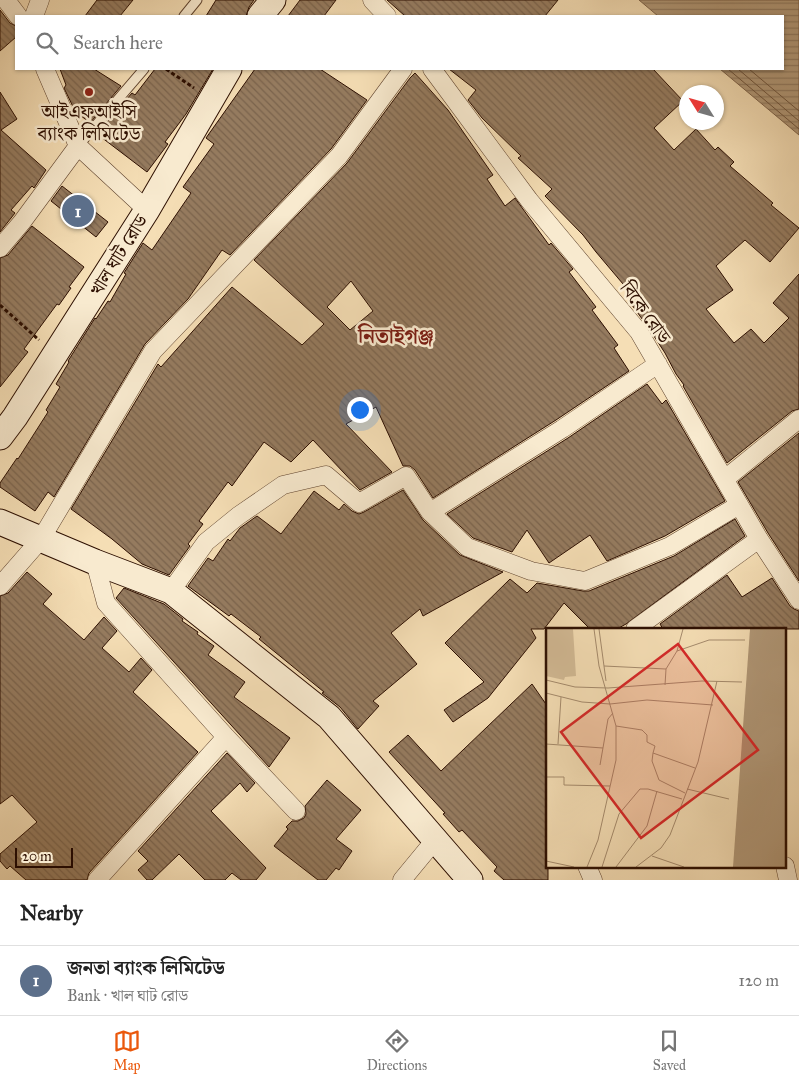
<!DOCTYPE html>
<html lang="en">
<head>
<meta charset="utf-8">
<style>
	body { margin:0; font-family:"IM FELL Great Primer","Noto Serif Bengali",serif; background:#f2f2f2; color:#222 }
	.compass { position:absolute; left:679px; top:85px; width:45px; height:45px; border-radius:50%; background:#fff; box-shadow:0 1px 4px #0004; rotate:307deg }
	.scale { position:absolute; left:15px; bottom:12px; width:58px; box-sizing:border-box; padding-left:5px; border:2px solid #2d0f01; border-top:0; font-size:14px; line-height:18px; white-space:nowrap; color:#2d0f01; -webkit-text-stroke:4px #f8eacf; paint-order:stroke }
	.you { position:absolute; left:359px; top:409px; width:18px; height:18px; margin:-12px; border:4px solid #fff; border-radius:50%; background:#1a73e8; box-shadow:0 0 0 8px #1a73e833 }
	.badge { display:grid; place-items:center; width:32px; height:32px; border-radius:50%; background:#ea580c; color:#fff; font-size:16px; font-weight:700 }
	.pin { position:absolute; translate:-50% -50%; border:2px solid #fff; box-shadow:0 1px 5px #0006 }
	.list { margin:0; padding:0; list-style:none }
	h2 { display:flex; justify-content:space-between; align-items:center; height:65px; margin:0; padding:0 20px; font-size:21px }
	h2 small { font-size:16px; font-weight:400; color:#767676 }
	.list li { display:grid; grid-template-columns:32px 1fr auto; gap:15px; align-items:center; box-sizing:border-box; height:70px; padding:0 20px; border-top:1px solid #e0e0e0 }
	.list b { display:block; font-size:19px; white-space:nowrap }
	.list p { margin:0; font-size:16px; white-space:nowrap; color:#767676 }
	.list em { font-size:16px; font-style:normal; color:#767676 }
	.icon { flex:none; width:28px; height:28px; fill:none; stroke:currentColor; stroke-width:2; stroke-linecap:round; stroke-linejoin:round }
	.map { position:relative; flex:none; width:799px; height:880px; overflow:hidden }
	.search { position:absolute; background:#fff; box-shadow:0 1px 4px #0004; left:15px; right:15px; top:15px; height:55px; display:flex; align-items:center; gap:12px; box-sizing:border-box; padding:0 18px; border-radius:0px; color:#767676; font-size:19px }
	.sheet { height:135px; background:#fff }
	nav { display:flex; justify-content:space-around; align-items:center; box-sizing:border-box; height:70px; border-top:1px solid #e0e0e0; background:#fff; font-size:14px; color:#767676 }
	nav a { display:grid; justify-items:center; gap:2px }
	nav .on { color:#ea580c }
	.map>svg:first-child { display:block }
</style>
</head>
<body>
<div class="map">
<svg width="799" height="880" viewBox="0 0 799 880">
	<defs>
		<pattern id="water-rules" width="6" height="5" patternUnits="userSpaceOnUse" patternTransform="scale(1.25)"><rect width="6" height="5" fill="#b19878"/><path d="M0 2.5h6" fill="none" stroke="#907a60"/></pattern>
		<pattern id="building-back-hatch" width="6" height="6" patternUnits="userSpaceOnUse" patternTransform="scale(1.25)"><rect width="6" height="6" fill="#957b5f"/><path d="M-1 5l2 2M0 0l6 6M5-1l2 2" fill="none" stroke="#7a634c"/></pattern>
	</defs>
	<rect width="100%" height="100%" fill="#f5deb5"/>
	<filter id="stains"><feTurbulence type="fractalNoise" baseFrequency=".004" numOctaves="4"/><feColorMatrix values="0 0 0 0 .2 0 0 0 0 .09 0 0 0 0 .02 0 0 0 .5 -.17"/></filter>
	<radialGradient id="worn" r=".72"><stop offset=".6" stop-color="#630" stop-opacity="0"/><stop offset="1" stop-color="#630" stop-opacity=".3"/></radialGradient>
	<path fill="url(#water-rules)" stroke="#7c6148" d="M639,0H799V135L720,69H783V16H658Z"/>
	<g fill="none" stroke-linecap="round" stroke-linejoin="round">
		<path stroke="#6f543c" stroke-width="1" d="M728,69L799,129
			M738,69L799,121
			M749,69L799,111"/>
	</g>
	<path fill="url(#building-back-hatch)" stroke="#2d0f01" fill-rule="evenodd" d="M97,0H133L120,16H85Z
		M216,0H254L249,7L246,16H206Z
		M300,0H336L324,16H288Z
		M387,0H558L545,16H405Z
		M0,10L10,23L16,26V37L0,51Z
		M60,69H94L121,86L90,123L75,111L64,88L66,85Z
		M155,69H213L186,114L165,142L168,144L147,172L101,137L104,134L100,130L132,93L135,95Z
		M255,69H320L367,100L331,149L230,255L222,250L188,299L145,344L54,497L48,492L35,511L0,487V483L17,458L18,459L48,412L46,410L60,387L56,384L69,362L68,361L95,318L96,319L108,301L110,302L126,274L124,273L143,243L152,250L191,193L183,187L214,144L206,138Z
		M449,69H653L683,101L654,128L674,150L696,129L715,150L718,147L734,162L730,166L773,203L771,205L799,228L770,262L745,240L716,266L733,290L706,309L734,343L751,329L764,343L789,318L773,303L799,274V409L792,411L727,463L683,386L684,385L676,374L665,353L648,327L629,301L634,297L596,252L583,235L545,196L552,189L518,158L521,156L482,118L468,100L476,90Z
		M415,73L448,110L493,175L487,179L505,206L515,198L549,245L551,243L573,269L569,272L596,307L592,310L618,345L614,348L629,371L556,420L433,498L415,470L410,466H403L376,407L346,424L392,472L360,490L313,440L291,462L264,442L232,486L228,482L199,521L203,524L188,544L190,546L169,575L142,564L112,539L71,509L158,364L161,367L232,287L302,345L324,324L254,260L347,163L410,78ZM351,281L373,311L350,330L327,307Z
		M0,92L17,119L1,130L46,170L34,188L32,186L11,210L15,213L0,232Z
		M62,186L108,222L96,237L51,201Z
		M32,226L84,267L69,287L71,288L59,305L57,304L24,349L28,352L0,387V258L8,255Z
		M647,384L662,404L666,400L725,501L665,536L607,561L590,535L549,563L527,530L512,552L473,538L447,514L568,438Z
		M799,433V581L768,533L738,482Z
		M403,490L423,520L460,555L503,572L423,616L420,609L391,633L417,664L373,701L379,706L358,729L340,707L322,693L324,692L259,639L261,637L231,614L229,616L188,586L208,558L213,561L228,539L230,541L240,528L257,516L281,534L314,491L339,510L344,504L352,511L359,514L364,512Z
		M735,519L745,536L626,624L617,629H590L564,603L544,629H531L536,638L488,698L453,722L444,710L484,682L445,643L510,579L527,593L537,583L583,591H589L674,556Z
		M27,572L52,594L43,604L84,640L104,617L117,631L102,648L129,672L141,658L152,670L133,692L198,752L89,873L87,880H26L10,866L7,869L0,861V854L37,822L12,795L0,804V596L8,593Z
		M727,575L742,597L772,578L790,606L794,609L799,611V629H663L660,624Z
		M124,588L164,604L183,619L182,621L198,632L197,634L214,646L208,655L245,682L234,697L290,738L269,767L116,598Z
		M532,684L548,707V880H504L494,871L497,867L462,830L459,832L443,814L445,813L389,752L408,735L441,771Z
		M227,753L255,783L247,792L240,783L211,811L266,868L256,880H241L232,873L225,880H205L179,854L152,880H147L138,870L148,861L138,851Z
		M327,780L361,810L336,839L352,851L339,870L336,868L326,880H318L274,846L288,829L286,827L292,821H298L304,818L306,814L305,806Z"/>
	<g fill="none" stroke-linecap="round" stroke-linejoin="round">
		<defs>
			<path id="lane" d="M184,16L197,0
				M78,146L144,69"/>
			<path id="street" d="M6,0L18,16
				M372,0L387,16
				M34,16L40,0
				M45,69L78,146L147,210
				M432,69L529,200L639,332L759,539L799,600
				M0,248L22,222L78,146
				M725,479L799,419
				M430,512L467,547L531,571L585,581L670,546L739,505
				M95,562L106,603L226,737L296,811
				M0,586L41,539L153,351L339,156L403,69
				M171,591L206,542L238,516L283,485L326,475L359,503L406,476L430,512L562,429L658,364
				M635,629L759,539
				M587,866L593,880
				M785,866L788,880
				M97,880L226,737
				M402,880L435,840"/>
			<path id="secondary" d="M260,16L273,0
				M0,437L15,417L147,210L229,69
				M0,522L95,562L171,591L329,717L470,880"/>
		</defs>
		<use href="#lane" stroke="#5f432e" stroke-width="11"/>
		<use href="#street" stroke="#5f432e" stroke-width="19"/>
		<use href="#secondary" stroke="#2d0f01" stroke-width="27"/>
		<path stroke="#2d0f01" stroke-width="3" stroke-dasharray="4 2.5" stroke-linecap="butt" d="M166,69L194,88
			M0,305L39,340"/>
		<use href="#lane" stroke="#f8eacf" stroke-width="9"/>
		<use href="#street" stroke="#f8eacf" stroke-width="18"/>
		<use href="#secondary" stroke="#f8eacf" stroke-width="25"/>
	</g>
	<circle fill="#8f2418" stroke="#f8eacf" stroke-width="2" cx="89" cy="92" r="5"/>
	<g text-anchor="middle" stroke-width="5" stroke-linejoin="round" paint-order="stroke">
		<g font-size="19" fill="#2d0f01" stroke="#f8eacf">
			<text x="89" y="118">আইএফআইসি<tspan x="89" dy="22">ব্যাংক লিমিটেড</tspan></text>
		</g>
		<g font-size="19" fill="#2d0f01" stroke="#f8eacf">
			<text transform="translate(118 255) rotate(-58)" y="7">খাল ঘাট রোড</text>
			<text transform="translate(646 312) rotate(54)" y="7">বিকে রোড</text>
		</g>
		<g font-size="21" font-weight="bold" fill="#7a1f14" stroke="#f8eacf">
			<text x="396" y="343">নিতাইগঞ্জ</text>
		</g>
	</g>
	<g transform="translate(546 628)">
		<rect width="240" height="240" fill="#f5deb5"/>
		<path d="M0,1H27L30,48L19,49L18,52L0,48Z" fill="#d3bb96"/>
		<path d="M204,1H240V239H187Z" fill="#b19878"/>
		<path fill="none" stroke="#a58b6d" stroke-width="1" d="M53,1L60,53M131,23L163,12H199M58,38L120,41M0,52L29,59L62,60L156,53L196,54M119,57L120,41L131,23L137,1M0,65L36,74L64,76L101,72L167,77M70,98L96,102L101,107V114L109,118L107,125L149,140M0,116L57,120M12,116L15,69M107,125L106,133L113,152L139,165M54,137L62,91L67,85M0,149H18V157L64,158M141,161L183,171M106,228L138,239M0,233L28,239M41,239L52,212L70,132V98L53,38L48,1M56,239L73,186L94,161H102L136,171M70,239L101,198L111,163M90,239L115,220L124,207L152,134L171,53"/>
		<path fill="#d62828" fill-opacity="0.15" stroke="#d62828" stroke-width="2.5" d="M132,16L212,122L95,210L15,104Z"/>
		<rect width="240" height="240" fill="none" stroke="#2d0f01" stroke-width="2.5"/>
	</g>
	<rect width="100%" height="100%" filter="url(#stains)"/>
	<rect width="100%" height="100%" fill="url(#worn)"/>
</svg>
<svg class="compass" viewBox="-18 -18 36 36"><path d="M0-13l5 13h-10z" fill="#e53935"/><path d="M0 13l5-13h-10z" fill="#767676"/></svg>
<div class="scale">20 m</div>
<div class="you"></div>
<div class="pin badge" style="left:78px;top:211px;background:#5c6f8a">1</div>
<div class="search"><svg class="icon" aria-label="search" viewBox="0 0 24 24"><circle cx="10" cy="10" r="6"/><path d="M15 15l6 6"/></svg>Search here</div>
</div>
<section class="sheet">
<h2>Nearby<small></small></h2>
<ul class="list">
<li><span class="badge" style="background:#5c6f8a">1</span><div><b>জনতা ব্যাংক লিমিটেড</b><p>Bank · খাল ঘাট রোড</p></div><em>120 m</em></li>
</ul>
</section>
<nav>
<a class="on"><svg class="icon" aria-label="map" viewBox="0 0 24 24"><path d="M3 6l6-2 6 2 6-2v14l-6 2-6-2-6 2zM9 4v14M15 6v14"/></svg>Map</a>
<a><svg class="icon" aria-label="directions" viewBox="0 0 24 24"><path d="M12 3l9 9-9 9-9-9zM9 14v-3h6M13 9l2 2-2 2"/></svg>Directions</a>
<a><svg class="icon" aria-label="saved" viewBox="0 0 24 24"><path d="M7 4h10v16l-5-4-5 4z"/></svg>Saved</a>
</nav>
</body>
</html>
